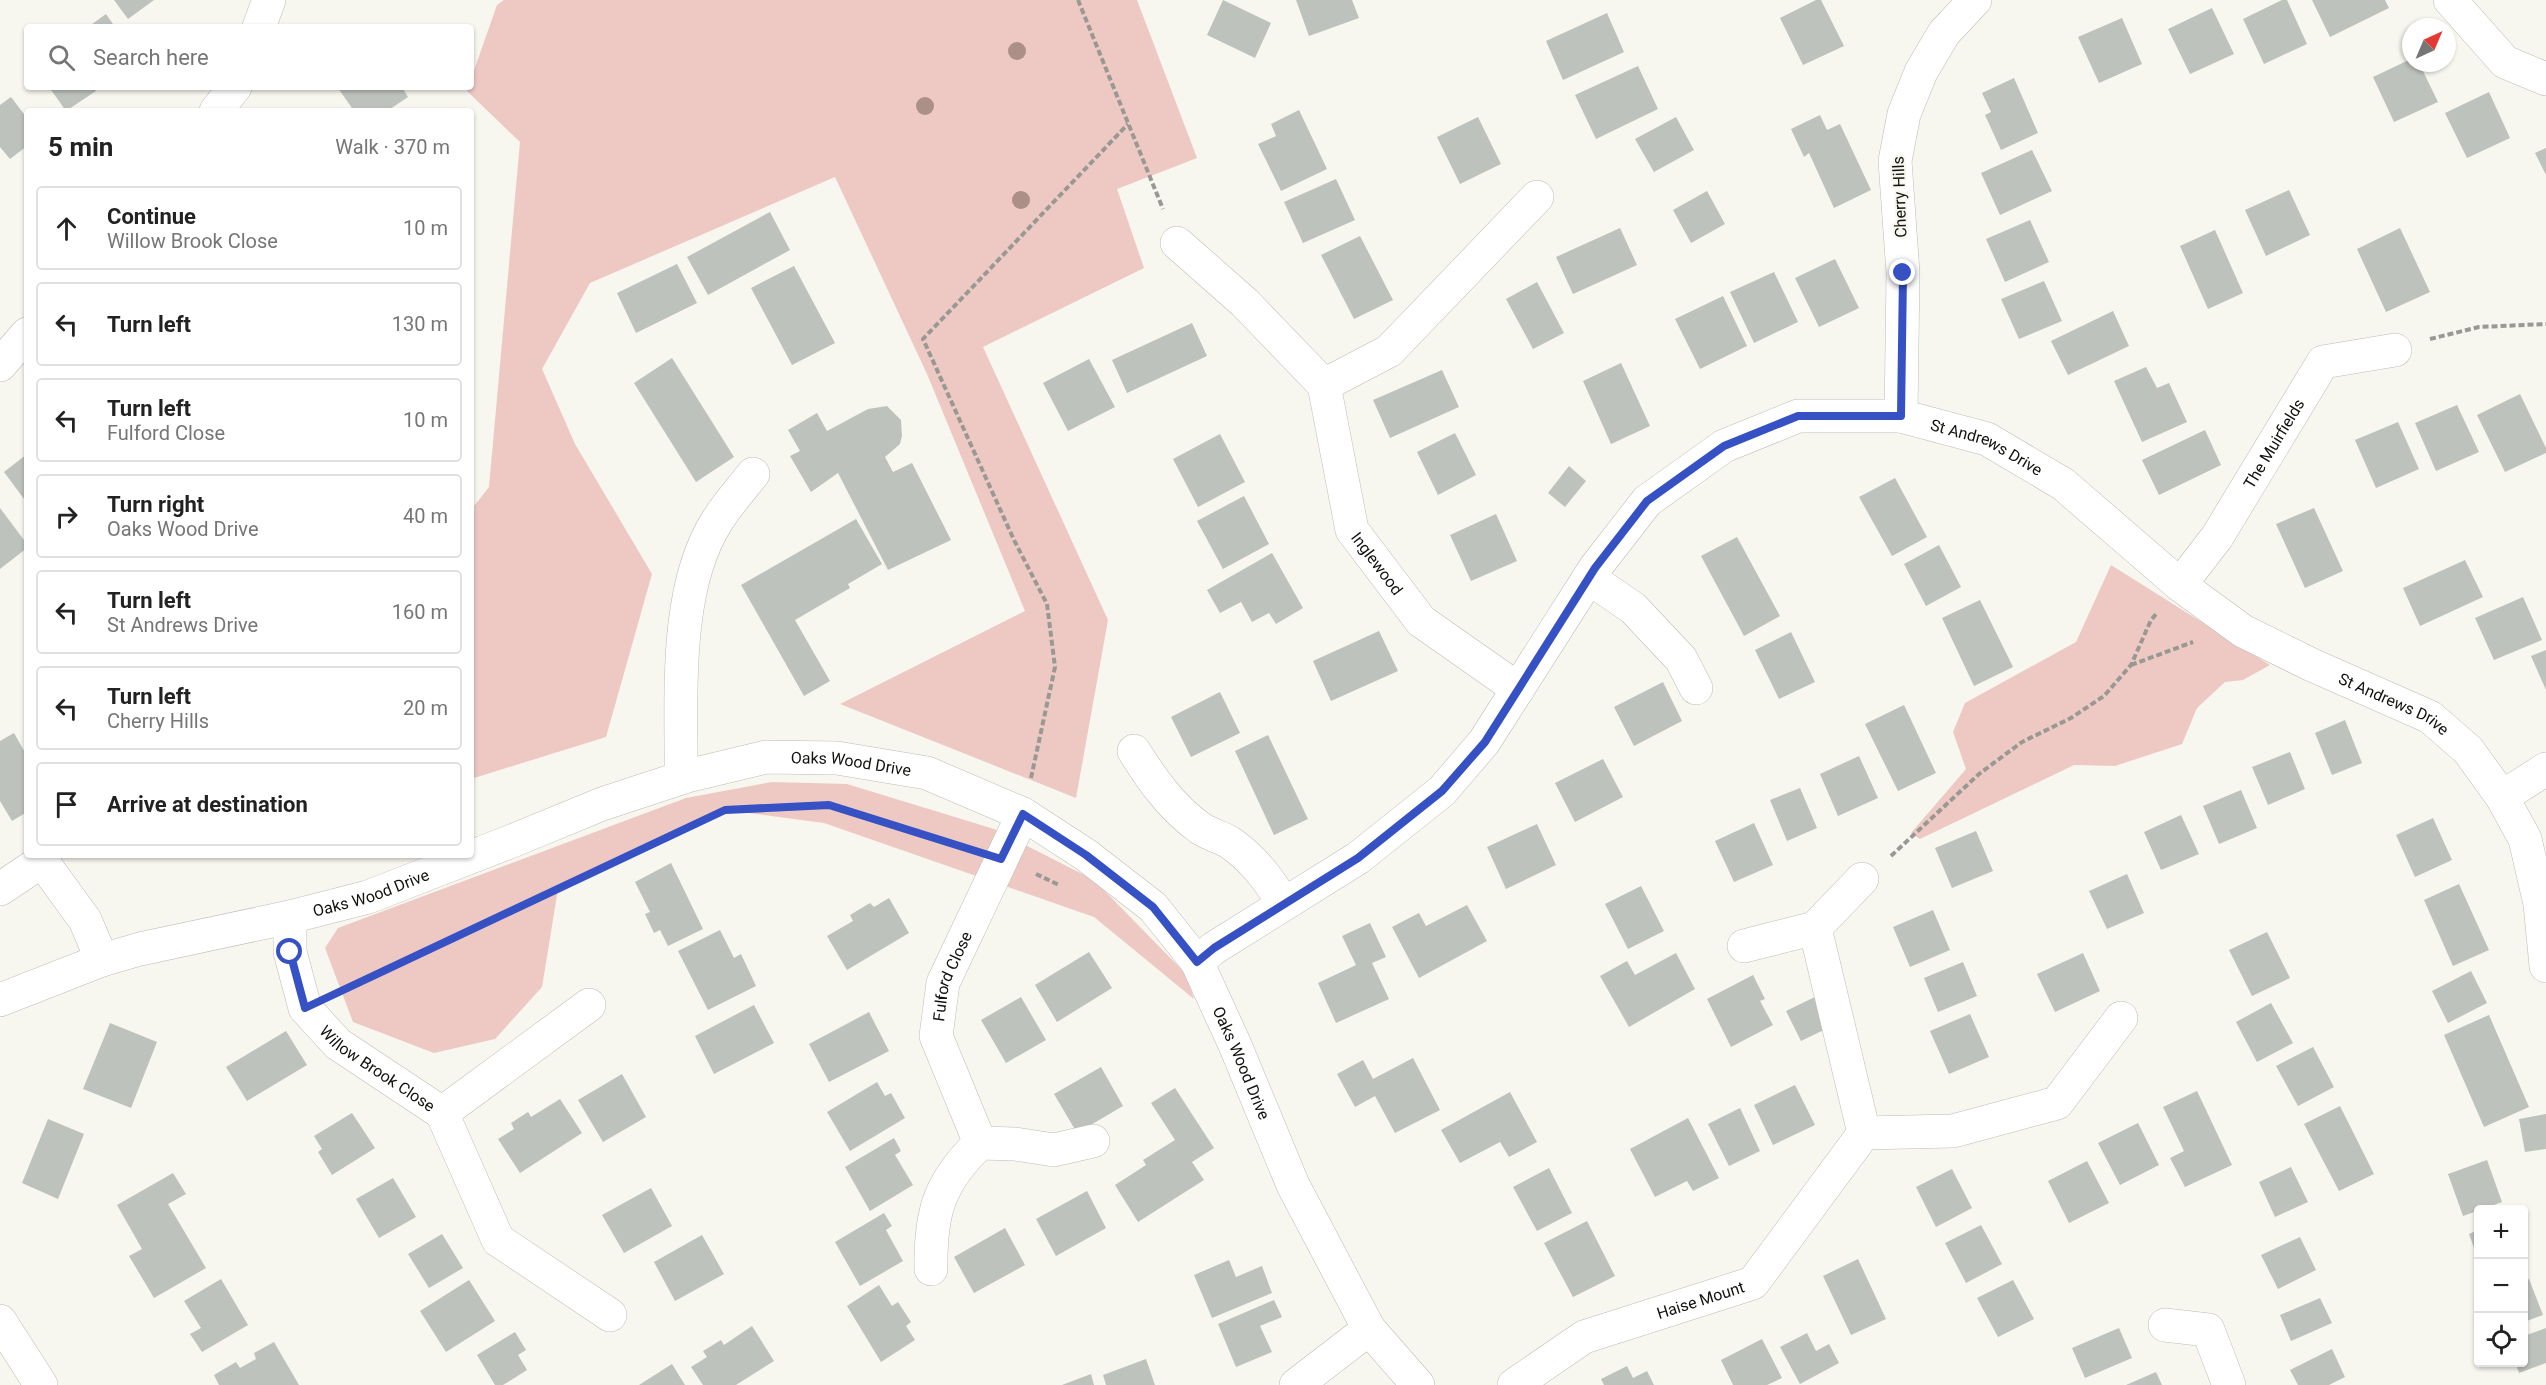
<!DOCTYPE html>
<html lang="en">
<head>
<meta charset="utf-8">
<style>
	body { margin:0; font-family:Roboto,sans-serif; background:#f2f2f2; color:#222 }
	.controls { position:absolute; right:18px; bottom:18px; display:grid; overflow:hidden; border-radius:6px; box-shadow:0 2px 4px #0004 }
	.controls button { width:54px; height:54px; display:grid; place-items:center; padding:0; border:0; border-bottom:2px solid #e0e0e0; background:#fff; color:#222; font:30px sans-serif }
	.compass { position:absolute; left:2402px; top:18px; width:54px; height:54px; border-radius:50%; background:#fff; box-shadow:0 2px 4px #0004; rotate:44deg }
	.stop { position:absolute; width:18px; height:18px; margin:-14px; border:4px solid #3551c3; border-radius:50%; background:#fff }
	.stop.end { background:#3551c3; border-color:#fff; box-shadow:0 2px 6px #0008 }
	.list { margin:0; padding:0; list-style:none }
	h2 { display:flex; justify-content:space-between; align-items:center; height:78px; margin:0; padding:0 24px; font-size:26px }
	h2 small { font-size:20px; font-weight:400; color:#767676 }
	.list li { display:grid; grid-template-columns:39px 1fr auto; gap:18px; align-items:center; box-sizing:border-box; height:84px; margin:0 12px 12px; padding:0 12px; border:2px solid #e0e0e0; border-radius:6px }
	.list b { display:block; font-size:22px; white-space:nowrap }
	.list p { margin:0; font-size:20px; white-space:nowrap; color:#767676 }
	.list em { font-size:20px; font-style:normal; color:#767676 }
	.icon { flex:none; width:33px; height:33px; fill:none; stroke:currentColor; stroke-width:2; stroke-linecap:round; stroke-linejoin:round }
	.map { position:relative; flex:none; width:2546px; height:1385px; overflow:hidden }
	.search { position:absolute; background:#fff; box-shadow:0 2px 4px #0004; left:24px; top:24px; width:450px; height:66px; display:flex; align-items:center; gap:15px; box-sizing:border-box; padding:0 21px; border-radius:6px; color:#767676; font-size:22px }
	.panel { position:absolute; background:#fff; box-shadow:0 2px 4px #0004; left:24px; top:108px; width:450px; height:750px; border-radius:6px }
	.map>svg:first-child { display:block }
</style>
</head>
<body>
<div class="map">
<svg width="2546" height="1385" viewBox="0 0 2546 1385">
	<rect width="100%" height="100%" fill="#f7f6ef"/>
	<path fill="#eec9c3" d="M504,0H1137L1197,158L1117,189L1144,268L983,347L1108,620L1076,798L840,704L1025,611L927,374L835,177L590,283L542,369L575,444L652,574L606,737L471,779V510L489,487L520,142L467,91L468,87H471V79L497,5Z
		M2111,565L2270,665L2243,680L2225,682L2197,708L2182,744L2115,766L2074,765L1920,839L1911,833L1966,769L1953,732L1965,703L2076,642Z
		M772,782L847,784L994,829L1094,880L1186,974L1194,999L1094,917L824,823L725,810L558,889L542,987L495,1039L434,1053L353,1022L325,948L338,928L686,798Z"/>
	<path fill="#bec2bc" d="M114,0H154L128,19Z
		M1223,0L1271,23L1255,58L1207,35Z
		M1296,0H1352L1359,18L1309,36Z
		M1816,0H1821L1844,46L1803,65L1780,18Z
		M2282,0H2287L2307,44L2264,64L2243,19Z
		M2312,0H2385L2389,8L2330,37Z
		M2212,8L2234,54L2190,74L2168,29Z
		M1607,13L1624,52L1563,80L1546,41Z
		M106,14L115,27H88Z
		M2122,18L2142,64L2099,83L2078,37Z
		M2411,59V63H2419L2438,102L2394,122L2373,77Z
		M1638,66L1658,109L1596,139L1575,95Z
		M2014,78L2038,133L2001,150L1985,115L1991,112L1982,93Z
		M49,87H93L96,91L66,111Z
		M340,87H402L408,97L387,111H354L338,88Z
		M2489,92L2510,138L2467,158L2445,113Z
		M11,97L27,118V146L10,159L0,147V105Z
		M1299,110L1327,169L1281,191L1258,144L1276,136L1271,124Z
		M1820,115L1827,130L1840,124L1871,190L1834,208L1809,153L1804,157L1791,129Z
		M1478,117L1501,164L1460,184L1437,137Z
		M1676,117L1694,150L1654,172L1635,139Z
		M2546,148V175L2535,153Z
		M2032,150L2052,191L2000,215L1981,173Z
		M1336,179L1355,220L1303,243L1284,202Z
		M2289,190L2310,235L2266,256L2245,210Z
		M1707,191L1725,224L1691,243L1673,210Z
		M770,212L790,250L708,295L687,257Z
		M2030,220L2049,262L2005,282L1986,239Z
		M1620,228L1637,265L1573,294L1556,257Z
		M2400,228L2430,292L2386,312L2357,249Z
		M2215,230L2243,293L2208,309L2180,246Z
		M1360,236L1393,300L1354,319L1321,255Z
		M1835,259L1859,308L1819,327L1795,278Z
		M677,264L697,303L636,333L617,293Z
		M794,266L835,343L792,365L751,288Z
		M1774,272L1798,322L1754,343L1730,292Z
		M2044,281L2062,321L2019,339L2001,299Z
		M1537,282L1564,333L1533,349L1506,299Z
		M1723,296L1747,346L1700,369L1675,319Z
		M2113,311L2129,346L2068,375L2051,341Z
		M1192,323L1207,356L1127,393L1112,360Z
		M672,358L734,457L696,482L634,383Z
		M1089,359L1115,407L1068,431L1043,383Z
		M1621,363L1650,426L1611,444L1583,381Z
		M2146,367L2157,388L2169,383L2187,422L2142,442L2114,381Z
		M1442,370L1459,407L1390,438L1373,400Z
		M2520,394L2546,448V453L2505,472L2477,415Z
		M2457,405L2479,452L2436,471L2415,423Z
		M887,406L901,420L902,436L900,444L885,457L893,472L912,463L951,540L888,570L838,473L811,492L790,456L800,451L788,430L817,413L827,431L868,409Z
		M2398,422L2419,469L2376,488L2355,440Z
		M2205,430L2221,465L2159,495L2142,460Z
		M1455,433L1476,475L1438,495L1417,452Z
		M1220,434L1245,482L1198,507L1173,459Z
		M27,454V503L4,472Z
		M1569,466L1586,481L1565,507L1548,493Z
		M1895,478L1927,537L1892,556L1859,497Z
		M1244,496L1269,544L1223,569L1197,521Z
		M0,508L27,544V548L0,569Z
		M2314,508L2343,571L2305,588L2276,524Z
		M1496,514L1517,561L1471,581L1450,535Z
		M856,519L882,564L848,584L850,588L795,620L830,681L804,696L741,585Z
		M1737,537L1780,616L1744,636L1701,556Z
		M1939,545L1961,587L1926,606L1904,564Z
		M1272,553L1303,608L1276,624L1269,613L1252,622L1241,602L1220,613L1207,590Z
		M2465,560L2483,597L2420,626L2403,588Z
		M2523,597L2542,640L2494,660L2475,618Z
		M1980,600L2013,667L1974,686L1942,618Z
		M1379,631L1398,671L1331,701L1313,661Z
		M1791,632L1815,682L1779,699L1755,650Z
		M2546,650V690L2531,656Z
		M1663,682L1682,721L1634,746L1614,707Z
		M1220,692L1240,733L1191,757L1171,717Z
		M1904,705L1936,773L1898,791L1865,724Z
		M2345,720L2362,763L2332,775L2315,733Z
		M14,733L27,756V812L12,821L0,801V741Z
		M1268,735L1308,819L1274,835L1235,751Z
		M2290,752L2305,789L2268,805L2252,767Z
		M1859,756L1878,798L1838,816L1820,774Z
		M1603,759L1623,797L1575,822L1555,783Z
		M1800,788L1817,828L1787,841L1770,800Z
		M2241,790L2257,828L2219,844L2203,806Z
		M2181,815L2199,854L2161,870L2144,832Z
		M2433,818L2452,860L2415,877L2396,835Z
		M1754,823L1773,865L1734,882L1715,841Z
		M1537,824L1556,865L1506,889L1487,847Z
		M1976,831L1993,871L1952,888L1935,848Z
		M671,863L703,929L668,946L660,930L654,933L645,914L650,912L635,882Z
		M2127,874L2144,913L2107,929L2089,891Z
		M2459,884L2489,950L2453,966L2424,900Z
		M1641,886L1664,931L1628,949L1605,904Z
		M889,898L909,933L847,970L827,936L853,921L850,915L870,903L874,907Z
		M1467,905L1487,941L1419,978L1392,927L1419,913L1426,926Z
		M1933,910L1950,950L1910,967L1893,927Z
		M1370,923L1386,957L1372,963L1389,999L1336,1023L1318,983L1356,965L1342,936Z
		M720,930L734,958L741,954L756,986L708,1010L678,951Z
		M2267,932L2290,978L2252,996L2229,950Z
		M1089,952L1112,988L1057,1022L1035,985Z
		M1676,953L1695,989L1629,1027L1600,976L1627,961L1635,975Z
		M2083,953L2100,991L2055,1012L2037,974Z
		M1963,962L1977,996L1938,1012L1924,978Z
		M2471,971L2487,1003L2448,1023L2432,991Z
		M1753,975L1765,999L1760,1001L1773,1025L1731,1047L1707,999Z
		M1819,995L1834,1025L1801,1041L1786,1011Z
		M1021,997L1046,1040L1006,1063L981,1020Z
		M2271,1003L2293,1043L2257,1062L2236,1022Z
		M754,1005L774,1043L714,1074L695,1036Z
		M869,1012L889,1051L829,1082L809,1044Z
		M1970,1014L1989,1057L1949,1074L1930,1031Z
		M2489,1015L2529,1107L2484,1127L2444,1035Z
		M110,1023L157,1042L131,1108L83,1089Z
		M286,1031L307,1065L247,1101L226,1067Z
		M2313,1047L2334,1087L2298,1106L2276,1066Z
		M1413,1058L1440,1110L1395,1133L1375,1096L1355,1107L1337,1074L1363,1060L1373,1079Z
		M1101,1067L1123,1106L1077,1133L1054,1094Z
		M622,1074L646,1117L603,1142L578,1100Z
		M877,1082L885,1096L891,1093L905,1118L850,1151L827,1112Z
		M1795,1085L1815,1125L1773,1145L1754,1105Z
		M1175,1088L1214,1148L1192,1162L1204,1180L1138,1222L1115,1185L1146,1165L1143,1160L1175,1140L1151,1103Z
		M2197,1091L2232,1165L2185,1187L2170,1158L2184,1151L2163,1107Z
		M1510,1092L1537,1142L1509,1157L1500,1142L1460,1163L1441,1130Z
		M560,1099L582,1133L520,1173L498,1139L514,1129L511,1123L528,1112L531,1117Z
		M2340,1106L2374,1174L2339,1191L2304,1124Z
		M1740,1108L1760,1151L1729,1166L1708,1124Z
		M352,1113L375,1148L332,1175L318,1152L322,1149L314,1136Z
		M2546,1114V1149L2525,1152L2519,1119Z
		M1688,1118L1719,1178L1693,1191L1687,1181L1655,1197L1630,1149Z
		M48,1119L84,1134L58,1199L22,1183Z
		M2138,1123L2159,1165L2120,1185L2098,1143Z
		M894,1138L901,1151L895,1155L913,1185L870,1211L845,1167Z
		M2487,1160L2502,1202L2463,1216L2448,1174Z
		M2087,1161L2109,1203L2069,1223L2048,1181Z
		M2291,1167L2308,1202L2275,1217L2259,1182Z
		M1549,1168L1572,1213L1537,1231L1513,1187Z
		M1952,1169L1972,1208L1936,1227L1916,1187Z
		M173,1173L186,1194L168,1204L206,1268L154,1298L129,1256L142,1249L117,1205Z
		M393,1178L416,1217L379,1238L356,1199Z
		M651,1188L672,1226L624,1253L602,1215Z
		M1087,1191L1106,1228L1056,1256L1036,1219Z
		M884,1213L892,1226L886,1230L903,1261L860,1286L835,1242Z
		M1587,1221L1615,1276L1573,1297L1544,1243Z
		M1981,1225L2002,1264L1966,1283L1945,1243Z
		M1005,1228L1025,1265L974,1293L954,1257Z
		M2478,1230V1259L2469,1234Z
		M442,1234L463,1268L429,1288L408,1254Z
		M702,1235L724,1274L675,1301L654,1262Z
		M2300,1237L2316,1270L2278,1289L2261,1255Z
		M1858,1259L1886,1319L1851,1335L1823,1276Z
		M1229,1260L1236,1277L1262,1266L1272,1293L1212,1318L1194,1275Z
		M221,1279L248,1325L202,1352L190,1334L201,1328L184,1301Z
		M2529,1279L2543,1315L2524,1322V1281Z
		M469,1280L495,1321L446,1352L420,1311Z
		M2013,1280L2034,1319L1998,1337L1977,1298Z
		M879,1285L892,1306L898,1302L911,1322L906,1326L915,1340L881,1362L847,1306Z
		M2320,1298L2332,1323L2291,1341L2280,1315Z
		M1274,1300L1282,1317L1260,1326L1272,1352L1236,1367L1218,1324Z
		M752,1326L774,1361L736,1385H703L691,1367L707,1357L703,1351L721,1340L724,1345Z
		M2119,1328L2132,1358L2085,1378L2072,1348Z
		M2546,1328V1363L2519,1373L2515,1362H2524V1336Z
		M515,1332L526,1350L518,1355L527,1370L503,1385H495L477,1355Z
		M1807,1333L1816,1351L1829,1344L1839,1363L1800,1384L1780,1347Z
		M1762,1339L1782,1378L1767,1385H1733L1721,1360Z
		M274,1342L299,1385H219L214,1375L236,1362L240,1368L256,1359L254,1353Z
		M2332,1349L2345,1377L2329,1385H2298L2290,1370Z
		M1146,1359L1155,1385H1106L1103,1375Z
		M672,1364L685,1385H639Z
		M1627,1366L1633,1378L1647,1371L1654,1385H1604L1601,1379Z
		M2156,1372L2162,1385H2126Z
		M1091,1374L1094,1385H1062Z"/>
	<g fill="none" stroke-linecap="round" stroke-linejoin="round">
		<defs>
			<g id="minor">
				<path d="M2450,0L2505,62L2546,79"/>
				<path d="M259,27L269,0"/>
				<path d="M216,111L235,87"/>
				<path id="s1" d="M1177,243L1245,303L1324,385L1352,530L1421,621L1518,689"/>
				<path d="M0,365L27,334"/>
				<path d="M1324,385L1389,351L1537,197"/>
				<path d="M1901,416L1903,273L1895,161L1904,114L1921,72L1944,33L1975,0"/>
				<path d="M1589,578L1633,608L1681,659L1696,688"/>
				<path id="s2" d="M2180,585L2217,537L2323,362L2395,350"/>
				<path d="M1134,751C1152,780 1172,808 1200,828C1209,834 1220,837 1229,842C1253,858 1269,880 1284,904"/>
				<path d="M681,777C682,699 673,590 717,521C727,505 741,489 753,474"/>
				<path d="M2502,797L2546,769"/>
				<path d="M42,861L85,920L102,960"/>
				<path d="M0,889L42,861L45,855"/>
				<path id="s3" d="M290,917V952L305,1008L338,1044L442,1113L498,1240L610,1315"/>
				<path d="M1815,928L1864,1133"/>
				<path d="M1744,946L1815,928L1862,879"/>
				<path id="s4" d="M1197,962L1214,948L1358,858L1442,791L1484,742L1595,568L1647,501L1724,446L1798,416H1901L1987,439L2063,484L2180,585L2243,631L2312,665L2430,717L2468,750L2502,797L2525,839L2540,904L2546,966"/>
				<path id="s5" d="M0,1000L102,960L140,949L290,917L368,897L512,841L602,804L687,776L766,757L837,758L927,773L1023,814L1086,855L1153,907L1197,962L1235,1045L1293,1185L1369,1329L1418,1385"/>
				<path d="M442,1113L589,1005"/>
				<path id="s6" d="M980,1143L936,1036L943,983L1023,814"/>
				<path d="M931,1269C930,1213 939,1182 980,1143L1015,1144L1054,1150L1093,1141"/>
				<path d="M2165,1325L2208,1330L2229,1385"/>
				<path d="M1296,1385L1369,1329"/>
				<path id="s7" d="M1514,1385L1584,1337L1753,1283L1864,1133L1953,1131L2057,1103L2121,1018"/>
			</g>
			<path id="major" d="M0,1321L41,1385"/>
		</defs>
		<use href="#minor" stroke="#bebcb6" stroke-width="34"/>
		<use href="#major" stroke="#bebcb6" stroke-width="34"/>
		<path stroke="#999893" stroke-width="4" stroke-dasharray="6 3" stroke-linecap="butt" d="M1078,0L1163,209
			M2430,339L2479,327L2546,324
			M2131,665L2193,642
			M1031,778L1055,667L1047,604L1014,540L923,339L1128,124
			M1891,856L1979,774L2022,742L2071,718L2104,696L2131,665L2151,620L2157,613
			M1036,874L1059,885
			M338,992L725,810L829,805L967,848"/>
		<use href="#minor" stroke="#fff" stroke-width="33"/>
		<use href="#major" stroke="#fff" stroke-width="33"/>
	</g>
	<g fill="#ac8f87">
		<circle cx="1017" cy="51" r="9"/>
		<circle cx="925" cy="106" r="9"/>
		<circle cx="1021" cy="200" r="9"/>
	</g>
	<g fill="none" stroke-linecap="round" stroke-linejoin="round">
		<path stroke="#3551c3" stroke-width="8" d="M290,952L305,1008L725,810L829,805L1001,859L1023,814L1086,855L1153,907L1197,962L1214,948L1358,858L1442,791L1485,742L1595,568L1647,501L1724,446L1798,416H1901L1903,273"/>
	</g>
	<g text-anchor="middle" stroke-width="4.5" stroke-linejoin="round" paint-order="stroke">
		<g font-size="16" fill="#11110e" stroke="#f7f6ef">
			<text transform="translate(1899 197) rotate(-92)" y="6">Cherry Hills</text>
			<text dy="6" stroke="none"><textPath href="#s2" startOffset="170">The Muirfields</textPath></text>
			<text dy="6" stroke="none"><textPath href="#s4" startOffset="1024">St Andrews Drive</textPath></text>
			<text dy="6" stroke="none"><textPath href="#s1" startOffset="394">Inglewood</textPath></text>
			<text dy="6" stroke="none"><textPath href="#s4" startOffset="1510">St Andrews Drive</textPath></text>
			<text dy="6" stroke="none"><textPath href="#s5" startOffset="891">Oaks Wood Drive</textPath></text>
			<text dy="6" stroke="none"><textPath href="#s5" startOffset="387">Oaks Wood Drive</textPath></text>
			<text dy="6" stroke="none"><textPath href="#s6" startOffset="178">Fulford Close</textPath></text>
			<text dy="6" stroke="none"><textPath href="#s5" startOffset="1413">Oaks Wood Drive</textPath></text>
			<text dy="6" stroke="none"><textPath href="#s3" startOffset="188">Willow Brook Close</textPath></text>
			<text dy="6" stroke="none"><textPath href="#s7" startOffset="207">Haise Mount</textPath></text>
		</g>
	</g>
</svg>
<div class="controls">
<button>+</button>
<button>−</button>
<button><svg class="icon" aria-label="locate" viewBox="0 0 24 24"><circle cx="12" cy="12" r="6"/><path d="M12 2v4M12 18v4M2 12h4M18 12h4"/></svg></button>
</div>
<svg class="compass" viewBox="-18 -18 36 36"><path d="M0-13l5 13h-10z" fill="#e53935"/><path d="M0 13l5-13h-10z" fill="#767676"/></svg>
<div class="stop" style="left:290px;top:952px"></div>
<div class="stop end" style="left:1903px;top:273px"></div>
<div class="search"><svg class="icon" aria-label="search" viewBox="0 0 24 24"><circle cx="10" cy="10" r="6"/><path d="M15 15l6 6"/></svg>Search here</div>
<section class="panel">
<h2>5 min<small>Walk · 370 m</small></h2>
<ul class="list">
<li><svg class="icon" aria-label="ahead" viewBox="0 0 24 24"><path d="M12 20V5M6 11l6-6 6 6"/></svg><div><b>Continue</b><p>Willow Brook Close</p></div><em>10 m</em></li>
<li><svg class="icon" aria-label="left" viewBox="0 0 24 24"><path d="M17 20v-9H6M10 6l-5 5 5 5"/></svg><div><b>Turn left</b></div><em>130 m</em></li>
<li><svg class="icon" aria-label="left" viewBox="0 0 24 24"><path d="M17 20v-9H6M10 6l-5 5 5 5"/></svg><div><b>Turn left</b><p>Fulford Close</p></div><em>10 m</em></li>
<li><svg class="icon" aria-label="right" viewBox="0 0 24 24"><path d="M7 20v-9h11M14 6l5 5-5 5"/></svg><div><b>Turn right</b><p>Oaks Wood Drive</p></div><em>40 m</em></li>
<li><svg class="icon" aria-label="left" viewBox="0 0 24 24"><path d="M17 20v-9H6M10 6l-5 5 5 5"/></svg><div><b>Turn left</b><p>St Andrews Drive</p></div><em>160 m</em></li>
<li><svg class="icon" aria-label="left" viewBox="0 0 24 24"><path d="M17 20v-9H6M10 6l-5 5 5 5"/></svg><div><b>Turn left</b><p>Cherry Hills</p></div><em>20 m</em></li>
<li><svg class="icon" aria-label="arrive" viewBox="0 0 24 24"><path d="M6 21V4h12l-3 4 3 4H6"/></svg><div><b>Arrive at destination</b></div></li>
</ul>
</section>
</div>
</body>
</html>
